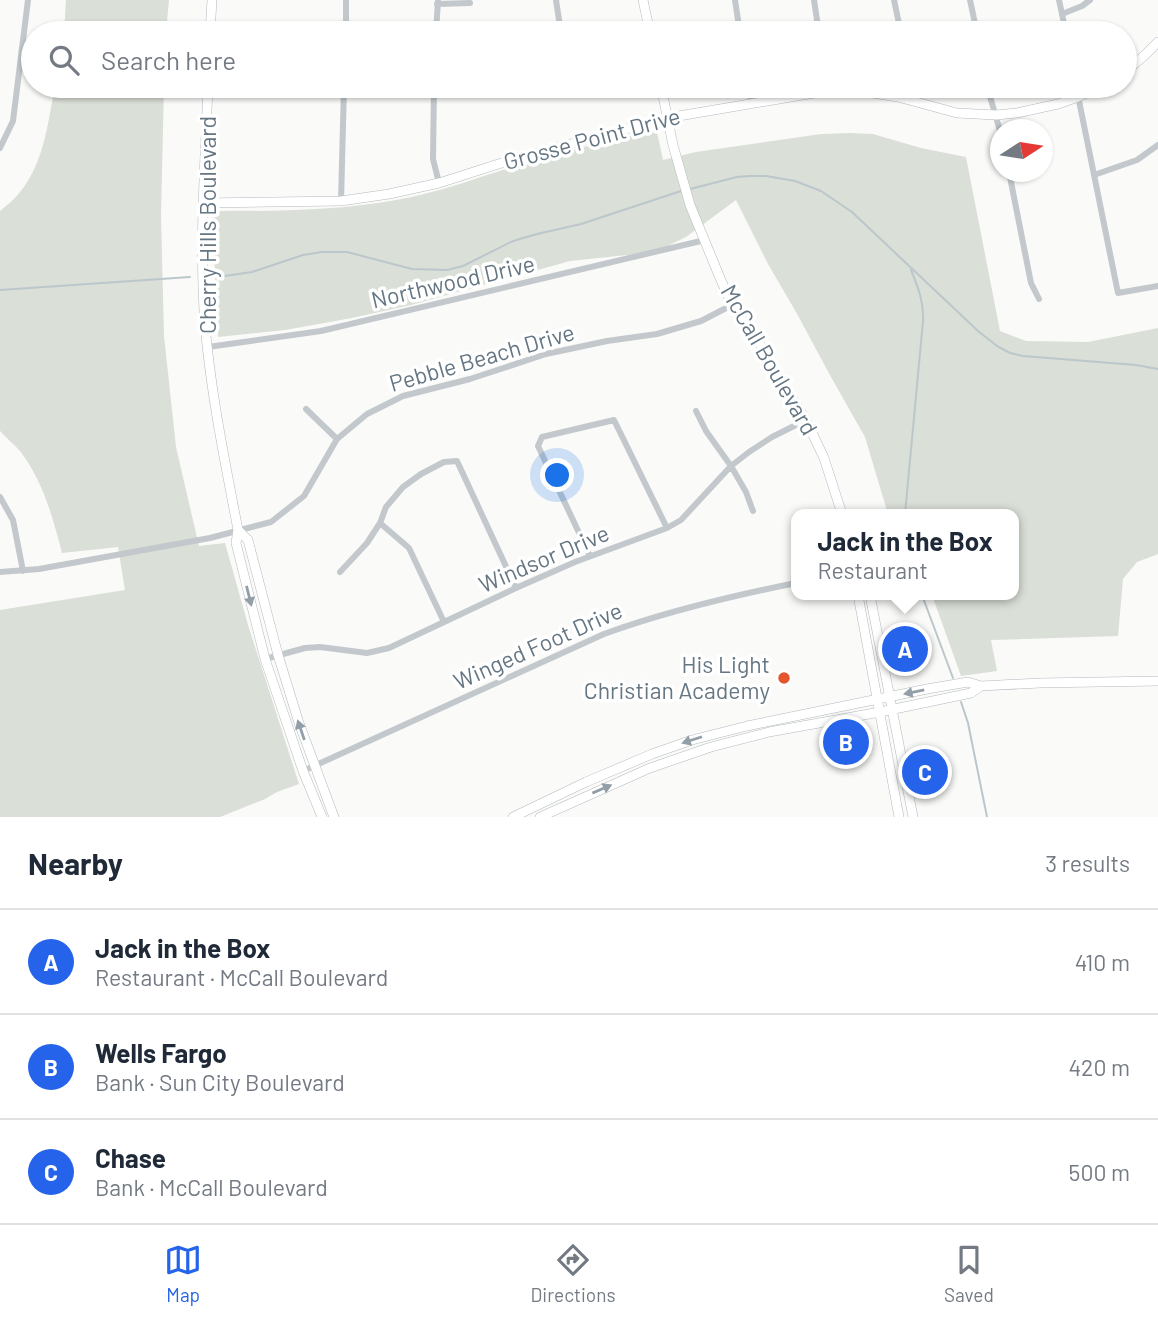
<!DOCTYPE html>
<html lang="en">
<head>
<meta charset="utf-8">
<style>
	body { margin:0; font-family:Barlow,sans-serif; background:#f6f6f7; color:#1f2937 }
	.compass { position:absolute; left:990px; top:119px; width:63px; height:63px; border-radius:50%; background:#fff; box-shadow:0 2px 5px #0004; rotate:78deg }
	.you { position:absolute; left:558px; top:476px; width:24px; height:24px; margin:-18px; border:5px solid #fff; border-radius:50%; background:#1a73e8; box-shadow:0 0 0 10px #1a73e833 }
	.badge { display:grid; place-items:center; width:46px; height:46px; border-radius:50%; background:#2563eb; color:#fff; font-size:23px; font-weight:700 }
	.pin { position:absolute; translate:-50% -50%; border:4px solid #fff; box-shadow:0 2px 7px #0006 }
	.popup { position:absolute; left:791px; top:509px; width:228px; height:91px; box-sizing:border-box; display:grid; place-content:center; border-radius:14px; background:#fff; filter:drop-shadow(0 2px 5px #0005); font-size:23px; white-space:nowrap; color:#747a83 }
	.popup b { font-size:26px; color:#1f2937 }
	.popup::after { content:''; position:absolute; left:50%; top:100%; margin-left:-14px; border:14px solid transparent; border-top-color:#fff }
	.list { margin:0; padding:0; list-style:none }
	h2 { display:flex; justify-content:space-between; align-items:center; height:91px; margin:0; padding:0 28px; font-size:30px }
	h2 small { font-size:23px; font-weight:400; color:#747a83 }
	.list li { display:grid; grid-template-columns:46px 1fr auto; gap:21px; align-items:center; box-sizing:border-box; height:105px; padding:0 28px; border-top:2px solid #e0e1e3 }
	.list b { display:block; font-size:26px; white-space:nowrap }
	.list p { margin:0; font-size:23px; white-space:nowrap; color:#747a83 }
	.list em { font-size:23px; font-style:normal; color:#747a83 }
	.icon { flex:none; width:38px; height:38px; fill:none; stroke:currentColor; stroke-width:2; stroke-linecap:round; stroke-linejoin:round }
	.map { position:relative; flex:none; width:1158px; height:817px; overflow:hidden }
	.search { position:absolute; background:#fff; box-shadow:0 2px 5px #0004; left:21px; right:21px; top:21px; height:77px; display:flex; align-items:center; gap:18px; box-sizing:border-box; padding:0 24px; border-radius:38px; color:#747a83; font-size:26px }
	.sheet { height:406px; background:#fff }
	nav { display:flex; justify-content:space-around; align-items:center; box-sizing:border-box; height:98px; border-top:2px solid #e0e1e3; background:#fff; font-size:19px; color:#747a83 }
	nav a { display:grid; justify-items:center; gap:4px }
	nav .on { color:#2563eb }
	.map>svg:first-child { display:block }
</style>
</head>
<body>
<div class="map">
<svg width="1158" height="817" viewBox="0 0 1158 817">
	<rect width="100%" height="100%" fill="#fafaf8"/>
	<path fill="#dadfd7" d="M66,0H169L166,33H64Z
		M55,86H164L161,215L164,336L176,447L199,546L225,543L248,625L299,784L277,792L265,799L220,817H0V610L125,590L118,547L62,553C53,518 43,481 20,451C14,444 6,438 0,431V211C7,205 15,199 20,192C44,163 48,122 55,86Z
		M652,130L657,132L663,160L696,152L821,134L849,133L873,134L921,148L966,157L1000,331L1026,341L1088,342L1158,328V554L1137,562L1123,579L1118,636L991,640L997,671L961,676L932,595H1014V514H888L865,437L831,377L796,312L768,264L736,200L686,237L655,252L570,261L411,305L352,318L285,330L218,337L214,253L215,211C276,211 335,211 396,200C438,193 477,178 518,165C562,151 608,142 652,130Z"/>
	<g fill="none" stroke-linecap="round" stroke-linejoin="round">
		<path stroke="#bbc7cb" stroke-width="2" d="M690,189L737,177L749,176H766L795,181L821,191L852,212L978,331L997,346L1010,353L1023,356L1136,365L1158,369
			M218,277L252,272L303,255L322,252H347L412,269L447,270L463,266L513,241L537,234L581,224L681,191
			M0,290L190,277
			M905,514L923,321C924,302 918,287 911,270
			M922,595L953,678
			M961,702L968,723L987,817"/>
		<defs>
			<path id="secondary" d="M643,0L650,33
				M210,33L212,0
				M1125,72L1145,55L1158,42
				M208,86C205,165 199,246 205,325C211,394 225,462 238,530L236,543L265,659L303,771L322,817
				M661,86L673,145L690,205L720,278L732,305L759,343L806,420L824,458L842,514
				M204,203L341,201L389,194L439,183L511,160L667,118L826,91H860L898,97L957,113L996,115L1017,113L1058,104L1078,97L1102,86
				M238,530L248,540L278,655L299,723L334,817
				M858,595L899,817
				M870,595L913,817
				M513,817L586,782L652,754L692,740L747,726L927,689L968,682L981,686L1040,683L1158,681
				M540,817L650,768L711,747L769,732L880,712L971,693L981,686"/>
		</defs>
		<use href="#secondary" stroke="#b3babf" stroke-width="10"/>
		<path stroke="#c3c8cc" stroke-width="6" d="M556,0L561,33
			M735,0L740,33
			M814,0L819,33
			M894,0L901,33
			M970,0L977,33
			M1059,0L1066,33
			M437,4L470,3
			M1062,14L1082,6L1090,0
			M346,33V0
			M436,33L438,0
			M434,86L433,159L439,183
			M749,86L752,103
			M987,86L1000,131
			M1076,86L1118,293L1158,286
			M434,93L480,86
			M898,97L901,86
			M0,148L13,121L28,0
			M1009,172L1031,283L1039,299
			M1094,175L1137,160L1158,145
			M341,201L344,86
			M208,347L321,331L705,240
			M306,409L337,439
			M696,411L706,431L731,466L746,492L753,511
			M0,497L13,520L23,571
			M380,523L409,548L444,622
			M590,556L538,446L542,437L614,420L667,528
			M0,572L39,569L210,538L271,522L304,496L337,439L367,414L403,396L470,379L546,354L607,341L657,334L701,321L732,305
			M340,572L367,543L380,523L386,507L403,487L421,474L444,462L457,461L516,588
			M265,659L305,648L320,647L367,653L389,648L516,588L575,562L667,528L681,520L731,466L749,452L772,437L806,420
			M303,771L604,634C667,611 731,596 796,583"/>
		<use href="#secondary" stroke="#fff" stroke-width="9"/>
	</g>
	<defs><path id="oneway-solid" d="M-6-.8H1V-3.2L6.5 0L1 3.2V.8H-6Z" transform="scale(1.75)"/></defs>
	<g fill="#939fa8">
		<use href="#oneway-solid" transform="translate(249 596) rotate(76)"/>
		<use href="#oneway-solid" transform="translate(914 692) rotate(168)"/>
		<use href="#oneway-solid" transform="translate(301 730) rotate(-109)"/>
		<use href="#oneway-solid" transform="translate(692 740) rotate(162)"/>
		<use href="#oneway-solid" transform="translate(602 789) rotate(-23)"/>
	</g>
	<circle fill="#e4572e" stroke="#fff" stroke-width="2.5" cx="784" cy="678" r="7"/>
	<g text-anchor="middle" stroke-width="7" stroke-linejoin="round" paint-order="stroke">
		<g font-size="23" fill="#657683" stroke="#fff">
			<text transform="translate(592 139) rotate(-15)" y="8">Grosse Point Drive</text>
			<text transform="translate(208 225) rotate(-90)" y="8">Cherry Hills Boulevard</text>
			<text transform="translate(453 282) rotate(-13)" y="8">Northwood Drive</text>
			<text transform="translate(482 358) rotate(-16)" y="8">Pebble Beach Drive</text>
			<text transform="translate(769 360) rotate(60)" y="8">McCall Boulevard</text>
			<text transform="translate(544 559) rotate(-23)" y="8">Windsor Drive</text>
			<text transform="translate(538 646) rotate(-24)" y="8">Winged Foot Drive</text>
		</g>
		<g font-size="23" fill="#657683" stroke="#fff" text-anchor="end">
			<text x="770" y="673">His Light<tspan x="770" dy="26">Christian Academy</tspan></text>
		</g>
	</g>
</svg>
<svg class="compass" viewBox="-18 -18 36 36"><path d="M0-13l5 13h-10z" fill="#e53935"/><path d="M0 13l5-13h-10z" fill="#747a83"/></svg>
<div class="you"></div>
<div class="pin badge" style="left:905px;top:649px">A</div>
<div class="popup"><b>Jack in the Box</b>Restaurant</div>
<div class="pin badge" style="left:846px;top:742px">B</div>
<div class="pin badge" style="left:925px;top:772px">C</div>
<div class="search"><svg class="icon" aria-label="search" viewBox="0 0 24 24"><circle cx="10" cy="10" r="6"/><path d="M15 15l6 6"/></svg>Search here</div>
</div>
<section class="sheet">
<h2>Nearby<small>3 results</small></h2>
<ul class="list">
<li><span class="badge">A</span><div><b>Jack in the Box</b><p>Restaurant · McCall Boulevard</p></div><em>410 m</em></li>
<li><span class="badge">B</span><div><b>Wells Fargo</b><p>Bank · Sun City Boulevard</p></div><em>420 m</em></li>
<li><span class="badge">C</span><div><b>Chase</b><p>Bank · McCall Boulevard</p></div><em>500 m</em></li>
</ul>
</section>
<nav>
<a class="on"><svg class="icon" aria-label="map" viewBox="0 0 24 24"><path d="M3 6l6-2 6 2 6-2v14l-6 2-6-2-6 2zM9 4v14M15 6v14"/></svg>Map</a>
<a><svg class="icon" aria-label="directions" viewBox="0 0 24 24"><path d="M12 3l9 9-9 9-9-9zM9 14v-3h6M13 9l2 2-2 2"/></svg>Directions</a>
<a><svg class="icon" aria-label="saved" viewBox="0 0 24 24"><path d="M7 4h10v16l-5-4-5 4z"/></svg>Saved</a>
</nav>
</body>
</html>
